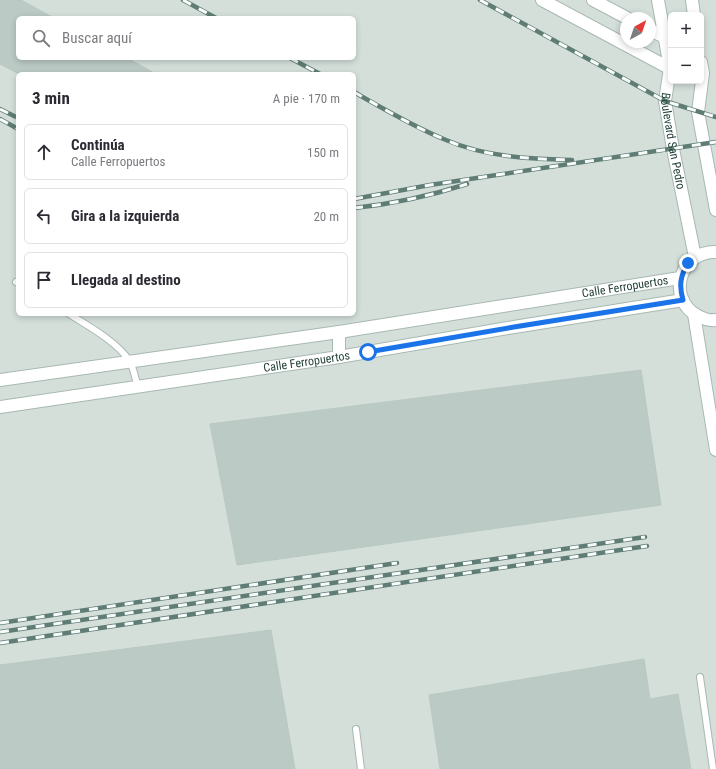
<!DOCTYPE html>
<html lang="es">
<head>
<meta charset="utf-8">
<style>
	body { margin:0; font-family:"Roboto Condensed",sans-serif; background:#f2f2f3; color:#2b2b33 }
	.controls { position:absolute; right:12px; top:12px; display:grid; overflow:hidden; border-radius:6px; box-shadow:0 2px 6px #0003 }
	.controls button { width:36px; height:36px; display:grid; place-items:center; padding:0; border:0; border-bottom:1px solid #e1e1e2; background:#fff; color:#2b2b33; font:20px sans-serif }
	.compass { position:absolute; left:620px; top:12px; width:36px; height:36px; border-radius:50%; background:#fff; box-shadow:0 2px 6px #0003; rotate:40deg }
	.stop { position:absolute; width:12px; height:12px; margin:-9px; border:3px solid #1a73e8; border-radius:50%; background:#fff }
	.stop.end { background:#1a73e8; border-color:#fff; box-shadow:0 1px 4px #0008 }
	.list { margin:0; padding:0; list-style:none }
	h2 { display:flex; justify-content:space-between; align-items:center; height:52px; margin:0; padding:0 16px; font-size:17px }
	h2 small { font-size:13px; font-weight:400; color:#7c7c81 }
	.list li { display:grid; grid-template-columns:26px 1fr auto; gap:12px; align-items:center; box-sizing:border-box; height:56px; margin:0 8px 8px; padding:0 8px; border:1px solid #e1e1e2; border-radius:6px }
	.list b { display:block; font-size:15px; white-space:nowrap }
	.list p { margin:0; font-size:13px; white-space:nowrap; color:#7c7c81 }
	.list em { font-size:13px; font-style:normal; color:#7c7c81 }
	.icon { flex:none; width:22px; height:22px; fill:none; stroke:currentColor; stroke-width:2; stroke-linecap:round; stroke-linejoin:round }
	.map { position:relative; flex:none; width:716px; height:769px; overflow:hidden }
	.search { position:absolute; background:#fff; box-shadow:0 2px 6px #0003; left:16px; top:16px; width:340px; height:44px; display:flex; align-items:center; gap:10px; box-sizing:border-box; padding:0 14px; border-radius:6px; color:#7c7c81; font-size:15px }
	.panel { position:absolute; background:#fff; box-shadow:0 2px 6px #0003; left:16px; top:72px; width:340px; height:244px; border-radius:6px }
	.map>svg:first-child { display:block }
</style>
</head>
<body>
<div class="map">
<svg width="716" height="769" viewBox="0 0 716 769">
	<rect width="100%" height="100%" fill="#e6efeb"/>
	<path fill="#d4dfda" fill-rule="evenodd" d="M0,0H716V769H0ZM671,15H701V81H671ZM18,18H354V58H18ZM626,18H650V42H626ZM18,74H354V314H18Z"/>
	<path fill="#bbcac4" stroke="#b8c9c2" d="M0,0H21L54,18H18V58H127L156,74H19L0,64Z
		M641,370L661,505L237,565L210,424Z
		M271,630L295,769H0V665Z
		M644,659L650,699L678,694L691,769H440L429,695Z"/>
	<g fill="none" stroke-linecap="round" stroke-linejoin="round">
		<defs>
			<path id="service" d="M16,282L18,283
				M69,314C87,325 119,343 130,362C134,369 135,379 138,386
				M700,677L713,769
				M356,729L361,769"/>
			<g id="minor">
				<path d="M542,0L671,69"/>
				<path d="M593,0L627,18"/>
				<path d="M650,30L671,40"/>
				<path d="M339,332V357"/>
				<path id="s1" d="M0,380L339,332L680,278"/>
				<path id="s2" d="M0,407L339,357L514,327L683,300"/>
			</g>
			<g id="tertiary">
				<path id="s3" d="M658,0L670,68L665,101L673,149L695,257"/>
				<path d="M692,0L694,15"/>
				<path d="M701,62L703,73L698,112L716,210"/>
				<path d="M716,252C679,251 666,299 698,316C704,319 710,321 716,320"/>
				<path d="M694,314L716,450"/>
			</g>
		</defs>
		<use href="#service" stroke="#a8b8b2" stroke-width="8"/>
		<use href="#minor" stroke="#a8b8b2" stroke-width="14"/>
		<use href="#tertiary" stroke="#a8b8b2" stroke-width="14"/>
		<use href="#service" stroke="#fff" stroke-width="6"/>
		<use href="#minor" stroke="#fff" stroke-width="12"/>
		<use href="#tertiary" stroke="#fff" stroke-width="12"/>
		<defs>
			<path id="rail" d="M183,0L216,18
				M480,0L665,101L716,117
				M290,58L320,74
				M354,92C384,109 414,127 446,140C485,157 530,159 572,160
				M0,109L18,118
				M0,119L18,129
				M354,199L430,185L716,142
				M354,208C392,204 430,196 467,184
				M0,623L397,563
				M0,632L645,537
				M0,643L647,546"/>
		</defs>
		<use href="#rail" stroke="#5f7d75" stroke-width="4.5"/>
		<use href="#rail" stroke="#f7fbf9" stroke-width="3" stroke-dasharray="9" stroke-linecap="butt"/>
	</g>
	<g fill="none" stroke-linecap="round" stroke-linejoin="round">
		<path stroke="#1a73e8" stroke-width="5" d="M368,352L514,327L683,300C679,286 680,276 688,263"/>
	</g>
	<g text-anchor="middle" stroke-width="4" stroke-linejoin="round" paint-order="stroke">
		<g font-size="12" fill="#24423a" stroke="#f7fbf9">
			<text dy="4" stroke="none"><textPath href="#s3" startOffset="143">Boulevard San Pedro</textPath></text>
			<text dy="4" stroke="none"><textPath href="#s1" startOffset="632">Calle Ferropuertos</textPath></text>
			<text dy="4" stroke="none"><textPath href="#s2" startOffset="310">Calle Ferropuertos</textPath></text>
		</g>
	</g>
</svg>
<div class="controls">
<button>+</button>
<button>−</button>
</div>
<svg class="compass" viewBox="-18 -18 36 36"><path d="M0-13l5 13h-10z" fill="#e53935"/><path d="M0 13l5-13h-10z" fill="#7c7c81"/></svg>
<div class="stop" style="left:368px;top:352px"></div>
<div class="stop end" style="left:688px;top:263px"></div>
<div class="search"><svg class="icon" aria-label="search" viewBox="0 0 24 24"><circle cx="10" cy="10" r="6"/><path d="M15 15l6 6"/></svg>Buscar aquí</div>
<section class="panel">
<h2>3 min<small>A pie · 170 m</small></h2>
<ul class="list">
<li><svg class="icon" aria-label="ahead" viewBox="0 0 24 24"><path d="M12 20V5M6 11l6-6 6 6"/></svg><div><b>Continúa</b><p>Calle Ferropuertos</p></div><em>150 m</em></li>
<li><svg class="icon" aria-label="left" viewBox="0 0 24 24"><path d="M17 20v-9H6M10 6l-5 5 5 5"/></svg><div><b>Gira a la izquierda</b></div><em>20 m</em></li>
<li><svg class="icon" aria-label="arrive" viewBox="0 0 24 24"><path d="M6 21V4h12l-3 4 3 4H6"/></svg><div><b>Llegada al destino</b></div></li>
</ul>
</section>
</div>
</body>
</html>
